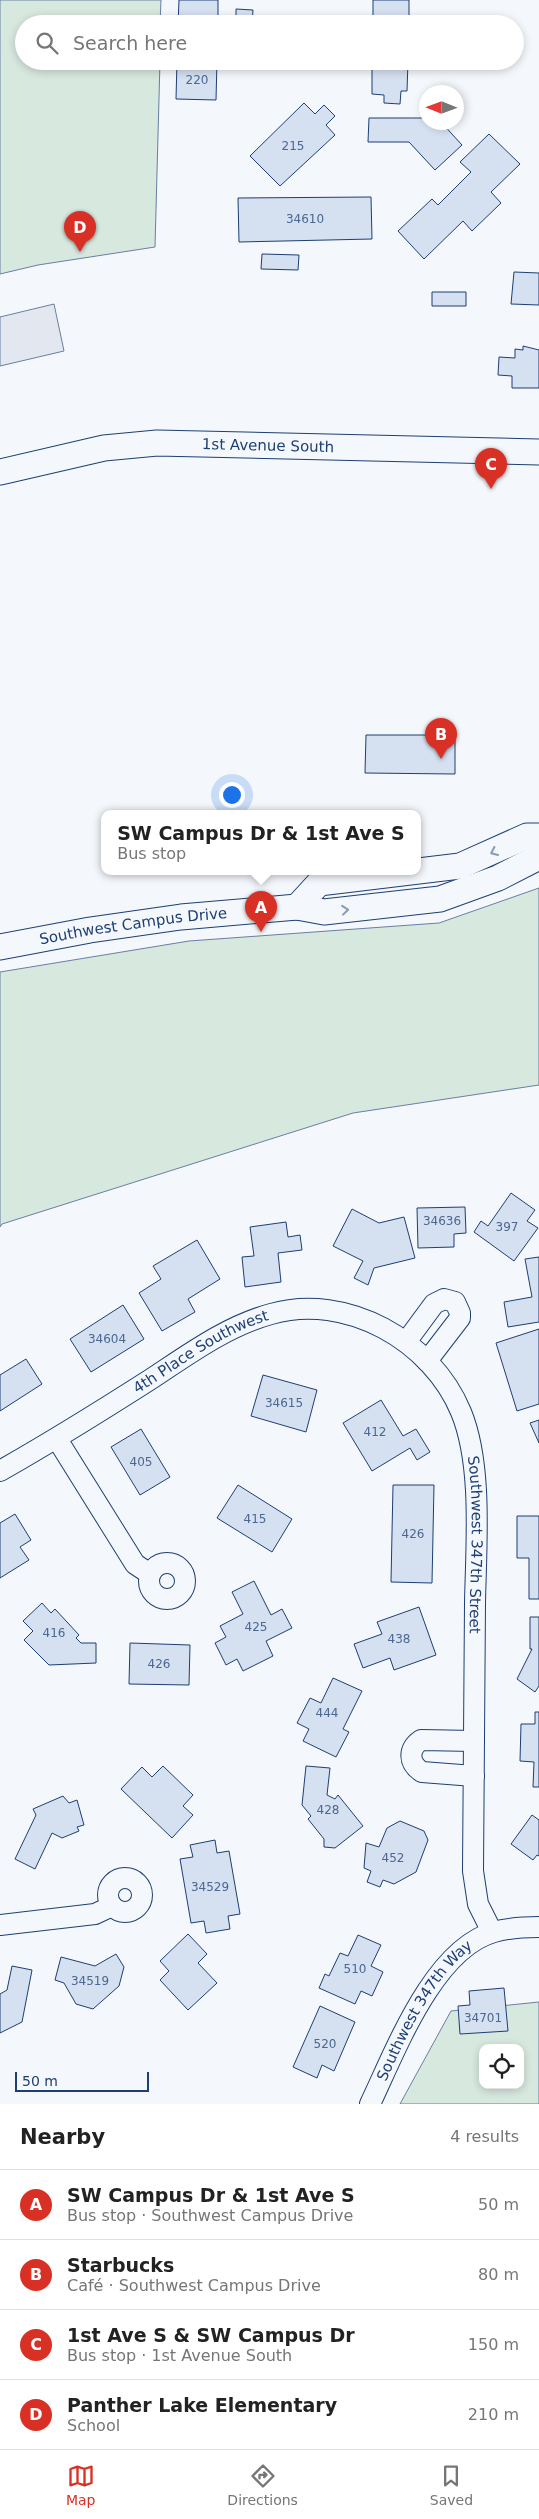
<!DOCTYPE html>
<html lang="en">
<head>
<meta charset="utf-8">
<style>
	body { margin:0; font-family:"DejaVu Sans",sans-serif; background:#f6f6f6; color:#222 }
	.controls { position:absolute; right:15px; bottom:15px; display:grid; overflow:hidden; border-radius:10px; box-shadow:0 2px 8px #0003 }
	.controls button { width:45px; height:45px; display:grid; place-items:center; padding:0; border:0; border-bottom:1px solid #e0e0e0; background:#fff; color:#222; font:25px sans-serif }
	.compass { position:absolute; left:419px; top:85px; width:45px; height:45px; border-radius:50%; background:#fff; box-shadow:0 2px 8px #0003; rotate:271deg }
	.scale { position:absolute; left:15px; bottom:12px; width:134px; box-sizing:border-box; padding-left:5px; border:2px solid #1d3f73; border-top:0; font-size:14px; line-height:18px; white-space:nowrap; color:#1d3f73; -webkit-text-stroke:4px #f4f7fb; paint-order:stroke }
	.you { position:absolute; left:231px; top:794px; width:18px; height:18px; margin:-12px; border:4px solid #fff; border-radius:50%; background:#1a73e8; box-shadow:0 0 0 8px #1a73e833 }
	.badge { display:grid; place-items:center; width:32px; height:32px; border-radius:50%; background:#d93025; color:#fff; font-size:16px; font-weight:700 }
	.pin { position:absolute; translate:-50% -41px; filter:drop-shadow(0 1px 2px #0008) }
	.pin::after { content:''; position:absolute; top:26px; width:18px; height:15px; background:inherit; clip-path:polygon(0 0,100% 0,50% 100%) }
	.popup { position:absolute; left:101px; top:810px; width:320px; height:65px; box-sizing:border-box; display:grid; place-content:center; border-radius:10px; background:#fff; filter:drop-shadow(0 1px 4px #0005); font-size:16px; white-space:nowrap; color:#767676 }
	.popup b { font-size:19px; color:#222 }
	.popup::after { content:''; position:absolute; left:50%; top:100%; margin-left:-10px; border:10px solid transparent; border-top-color:#fff }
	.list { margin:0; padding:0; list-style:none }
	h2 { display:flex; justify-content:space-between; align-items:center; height:65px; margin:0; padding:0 20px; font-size:21px }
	h2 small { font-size:16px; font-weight:400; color:#767676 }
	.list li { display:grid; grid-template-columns:32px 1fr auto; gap:15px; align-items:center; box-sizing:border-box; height:70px; padding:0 20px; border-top:1px solid #e0e0e0 }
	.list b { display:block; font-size:19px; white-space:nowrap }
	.list p { margin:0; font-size:16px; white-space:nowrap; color:#767676 }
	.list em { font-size:16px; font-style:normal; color:#767676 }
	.icon { flex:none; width:28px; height:28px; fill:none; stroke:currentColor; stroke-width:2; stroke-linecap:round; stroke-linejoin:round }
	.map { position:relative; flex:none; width:539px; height:2104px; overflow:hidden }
	.search { position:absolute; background:#fff; box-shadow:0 2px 8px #0003; left:15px; right:15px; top:15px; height:55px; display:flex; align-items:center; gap:12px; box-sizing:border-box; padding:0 18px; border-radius:28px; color:#767676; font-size:19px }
	.sheet { height:345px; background:#fff }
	nav { display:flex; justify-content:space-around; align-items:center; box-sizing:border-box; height:70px; border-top:1px solid #e0e0e0; background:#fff; font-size:14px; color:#767676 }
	nav a { display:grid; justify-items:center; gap:2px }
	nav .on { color:#d93025 }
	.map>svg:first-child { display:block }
</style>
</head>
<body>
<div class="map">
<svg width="539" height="2104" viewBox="0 0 539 2104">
	<rect width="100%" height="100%" fill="#f4f7fb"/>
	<path fill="#d7e8df" stroke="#687fa3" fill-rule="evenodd" d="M0,0H161L160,24H24V61H160L155,247L38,265L0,274Z
		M539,888V1085L353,1113L2,1224L0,1227V972L189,941L439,923Z
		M539,2002V2104H400L451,2011ZM483,2048H520V2085H483Z"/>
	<path fill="#e3e8f0" stroke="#687fa3" d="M54,304L64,351L0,366V317Z"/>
	<path fill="#d5e0f0" stroke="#1d3f73" d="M179,0H218V24H178Z
		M373,0H409V24H373Z
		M236,9L253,10L252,24H236Z
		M177,61H217L216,100L176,99Z
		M372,61H408L407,91H401L400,104L384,103V95L372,94Z
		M304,103L315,114L324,105L335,116L326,125L335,135L280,186L250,156Z
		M369,118H426V122H441L462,145L435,170L409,142H368Z
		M489,134L520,164L491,192L501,203L472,231L463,221L424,259L398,231L432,199L438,205L471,172L460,162Z
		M371,197L372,239L239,242L238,198Z
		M262,254L299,255L298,270L261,269Z
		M514,272L539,273V305L511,304Z
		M432,292H466V306H432Z
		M523,346L539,350V388H512V376L498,375L499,357L515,358V349L523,350Z
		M366,735H455V774L365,773Z
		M511,1193L535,1210L527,1221L538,1228L514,1261L474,1232L481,1221L488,1226Z
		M465,1207L466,1233L454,1234V1247L418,1248L417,1208Z
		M352,1209L379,1223L404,1217L415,1258L374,1268L368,1285L354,1278L363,1261L333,1246Z
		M286,1222L288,1237L300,1235L302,1250L278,1253L281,1282L245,1287L242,1257L254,1256L250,1227Z
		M197,1240L220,1279L188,1299L195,1312L162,1331L139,1293L161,1279L153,1266Z
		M539,1257V1322L508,1327L504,1302L532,1297L525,1259Z
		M123,1305L144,1339L91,1372L70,1339Z
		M539,1329V1404L517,1411L496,1343Z
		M26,1359L42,1384L0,1411V1375Z
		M263,1375L317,1390L306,1432L251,1416Z
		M381,1400L403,1436L416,1429L430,1452L417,1460L410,1448L372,1471L343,1423Z
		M539,1420V1443L530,1423Z
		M141,1429L170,1477L140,1495L111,1447Z
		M238,1485L292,1519L272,1552L217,1518Z
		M393,1485H434L432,1583L391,1582Z
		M15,1514L31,1540L20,1547L29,1560L0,1578V1523Z
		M517,1516H539V1599H529V1558H517Z
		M254,1581L271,1615L282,1609L292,1628L266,1641L273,1656L243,1671L237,1659L226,1665L215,1643L226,1637L220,1626L243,1614L232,1592Z
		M42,1603L51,1613L55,1609L79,1635L76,1638L81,1643H96V1663L49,1665L24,1640L33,1631L23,1621Z
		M419,1607L436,1655L394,1670L390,1658L363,1668L354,1644L382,1634L377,1622Z
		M530,1617H539V1686L535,1692L517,1679L532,1649H530Z
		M130,1643L190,1645L189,1685L129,1684Z
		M333,1678L362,1691L343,1729L349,1732L336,1757L303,1741L309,1729L297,1723L310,1698L321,1703Z
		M535,1712H539V1787H533L534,1762L520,1761L521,1724H535Z
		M163,1766L193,1795L183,1806L193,1815L172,1838L121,1789L142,1767L152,1777Z
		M306,1766L330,1768L327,1795L335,1799L338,1795L363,1826L335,1848L324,1847V1839L308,1819L311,1816L302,1805Z
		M63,1796L69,1803L77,1800L84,1825L77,1827L79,1831L62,1838L52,1833L35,1869L15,1859L36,1815L33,1809Z
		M532,1815L539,1820V1856L537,1855L533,1860L511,1844Z
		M400,1821L424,1831L428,1840L416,1872L394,1884L383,1880L380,1887L367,1882L371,1871L364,1868L366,1843L379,1847L387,1828Z
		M215,1840L217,1853L229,1851L240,1914L228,1916L230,1929L206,1933L204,1921L191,1923L180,1859L193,1857L190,1845Z
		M188,1934L207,1954L198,1963L217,1983L188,2010L160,1980L169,1971L160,1961Z
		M358,1935L381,1945L371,1966L383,1972L372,1996L361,1991L355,2004L319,1988L325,1974L329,1976L340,1953L348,1956Z
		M116,1954L124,1967L119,1986L93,2009L76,2004L64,1983L55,1980L61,1957L95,1966Z
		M12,1966L32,1970L22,2022L0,2033V1994L7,1990Z
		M504,1988L508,2031L460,2034L458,2006L470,2005L469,1991Z
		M320,2006L355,2022L334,2071L322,2065L317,2078L293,2067Z"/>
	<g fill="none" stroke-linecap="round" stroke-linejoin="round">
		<defs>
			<g id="minor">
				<path d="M406,1342L434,1304L444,1299L455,1302L460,1313V1318L427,1361"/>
				<path d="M57,1439L135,1564L150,1574"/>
				<path id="s1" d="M0,1471C51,1442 101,1411 151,1379C189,1354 227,1326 271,1314C346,1292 432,1341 461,1412C483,1465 476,1546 475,1603C474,1692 474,1782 473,1871L478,1904L492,1932"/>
				<circle cx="167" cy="1581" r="18"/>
				<path d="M474,1776L422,1772C408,1763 408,1749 421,1740L474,1741"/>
				<circle cx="125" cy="1895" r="17"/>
				<path d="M0,1925L95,1914L112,1906"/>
				<path id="s2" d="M370,2104C395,2052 433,1949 494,1932C508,1928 524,1927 539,1927"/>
			</g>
			<g id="major">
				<path id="s3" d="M0,472L104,448L157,443L539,452"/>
				<path d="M297,907L319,883L460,866L527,836H539"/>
				<path id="s4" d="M0,947L90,930L181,917L297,907L324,912L440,899L498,878L539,857"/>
			</g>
		</defs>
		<use href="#minor" stroke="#1d3f73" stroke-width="22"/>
		<use href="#major" stroke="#1d3f73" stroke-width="27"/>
		<use href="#minor" stroke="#f4f7fb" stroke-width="20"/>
		<use href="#major" stroke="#f4f7fb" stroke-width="25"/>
	</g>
	<defs><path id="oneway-chevron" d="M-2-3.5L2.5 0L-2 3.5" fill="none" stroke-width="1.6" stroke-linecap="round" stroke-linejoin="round" transform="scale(1.25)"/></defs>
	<g stroke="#889bb7">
		<use href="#oneway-chevron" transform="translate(494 852) rotate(155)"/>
		<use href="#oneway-chevron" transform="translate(345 910) rotate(-6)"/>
	</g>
	<g text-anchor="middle" stroke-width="4" stroke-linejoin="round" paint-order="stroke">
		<g font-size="12" fill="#4b6792">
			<text x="197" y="84">220</text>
			<text x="293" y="150">215</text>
			<text x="305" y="223">34610</text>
			<text x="442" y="1225">34636</text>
			<text x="507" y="1231">397</text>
			<text x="107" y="1343">34604</text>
			<text x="284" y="1407">34615</text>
			<text x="375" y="1436">412</text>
			<text x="141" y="1466">405</text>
			<text x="255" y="1523">415</text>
			<text x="413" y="1538">426</text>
			<text x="256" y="1631">425</text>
			<text x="54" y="1637">416</text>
			<text x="399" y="1643">438</text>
			<text x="159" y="1668">426</text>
			<text x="327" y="1717">444</text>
			<text x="328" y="1814">428</text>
			<text x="393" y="1862">452</text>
			<text x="210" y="1891">34529</text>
			<text x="355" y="1973">510</text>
			<text x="90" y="1985">34519</text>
			<text x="483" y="2022">34701</text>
			<text x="325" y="2048">520</text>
		</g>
		<g font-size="15" fill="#1d3f73" stroke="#f4f7fb">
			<text dy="5" stroke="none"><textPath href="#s3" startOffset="271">1st Avenue South</textPath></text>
			<text dy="5" stroke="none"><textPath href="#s4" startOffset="135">Southwest Campus Drive</textPath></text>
			<text dy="5" stroke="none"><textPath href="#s1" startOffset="234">4th Place Southwest</textPath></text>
			<text dy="5" stroke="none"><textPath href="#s1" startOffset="681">Southwest 347th Street</textPath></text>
			<text dy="5" stroke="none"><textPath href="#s2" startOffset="109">Southwest 347th Way</textPath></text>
		</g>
	</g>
</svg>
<div class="controls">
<button><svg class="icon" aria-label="locate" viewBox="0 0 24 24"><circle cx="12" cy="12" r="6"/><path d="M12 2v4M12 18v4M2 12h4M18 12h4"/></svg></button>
</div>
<svg class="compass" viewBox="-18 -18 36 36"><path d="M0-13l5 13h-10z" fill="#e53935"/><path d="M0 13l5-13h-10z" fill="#767676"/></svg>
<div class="scale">50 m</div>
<div class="you"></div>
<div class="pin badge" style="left:261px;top:932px">A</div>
<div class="popup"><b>SW Campus Dr &amp; 1st Ave S</b>Bus stop</div>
<div class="pin badge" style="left:441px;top:759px">B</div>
<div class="pin badge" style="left:491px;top:489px">C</div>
<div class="pin badge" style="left:80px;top:252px">D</div>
<div class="search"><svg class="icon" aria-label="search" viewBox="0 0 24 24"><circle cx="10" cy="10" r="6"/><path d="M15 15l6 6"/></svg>Search here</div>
</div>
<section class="sheet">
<h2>Nearby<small>4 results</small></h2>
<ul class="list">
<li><span class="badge">A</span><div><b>SW Campus Dr &amp; 1st Ave S</b><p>Bus stop · Southwest Campus Drive</p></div><em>50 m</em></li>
<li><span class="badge">B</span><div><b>Starbucks</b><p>Café · Southwest Campus Drive</p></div><em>80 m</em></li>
<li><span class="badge">C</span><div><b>1st Ave S &amp; SW Campus Dr</b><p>Bus stop · 1st Avenue South</p></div><em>150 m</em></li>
<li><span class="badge">D</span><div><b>Panther Lake Elementary</b><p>School</p></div><em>210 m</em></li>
</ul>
</section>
<nav>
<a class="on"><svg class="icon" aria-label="map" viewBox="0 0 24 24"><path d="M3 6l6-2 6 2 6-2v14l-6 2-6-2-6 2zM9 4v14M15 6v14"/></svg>Map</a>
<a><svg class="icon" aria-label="directions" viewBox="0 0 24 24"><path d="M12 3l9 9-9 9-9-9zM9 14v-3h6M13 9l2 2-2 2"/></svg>Directions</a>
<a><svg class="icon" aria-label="saved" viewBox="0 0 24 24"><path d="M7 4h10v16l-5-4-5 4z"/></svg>Saved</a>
</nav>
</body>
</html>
